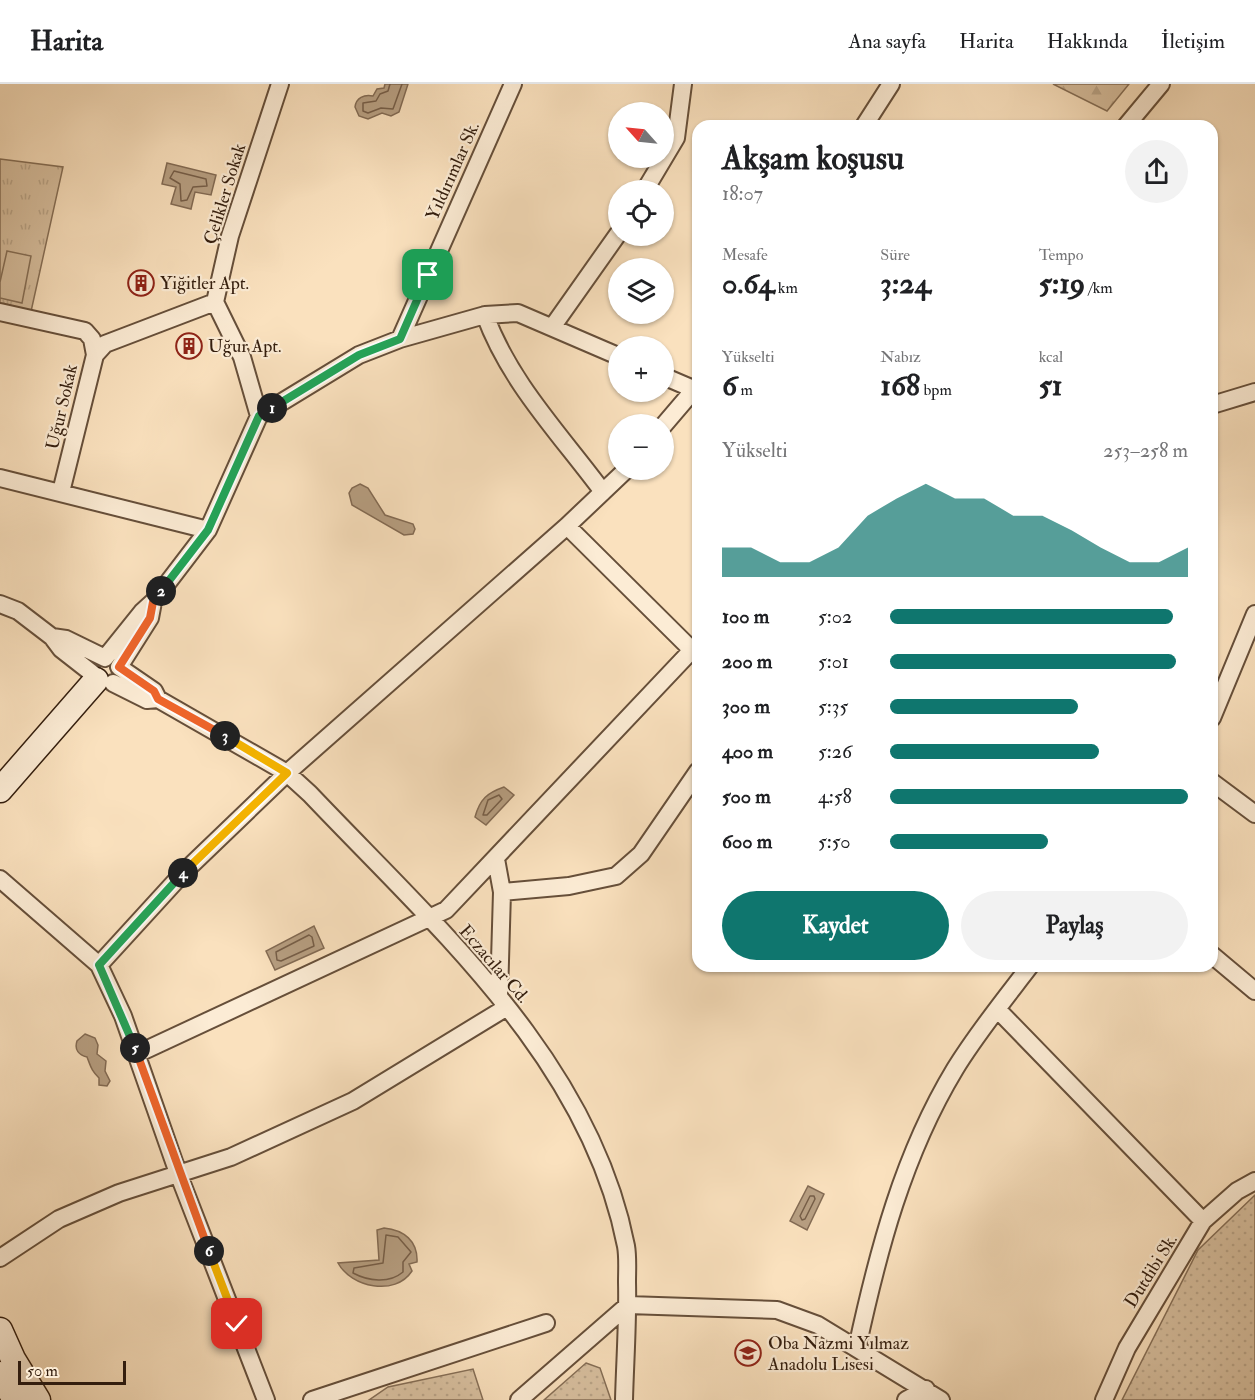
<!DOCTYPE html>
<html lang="tr">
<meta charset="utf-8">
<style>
:root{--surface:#fff;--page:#f2f2f2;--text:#202124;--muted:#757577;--line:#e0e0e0;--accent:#0f766e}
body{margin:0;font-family:"IM FELL Double Pica",serif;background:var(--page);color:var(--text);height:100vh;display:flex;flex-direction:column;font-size:22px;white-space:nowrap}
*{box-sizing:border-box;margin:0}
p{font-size:20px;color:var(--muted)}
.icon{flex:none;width:33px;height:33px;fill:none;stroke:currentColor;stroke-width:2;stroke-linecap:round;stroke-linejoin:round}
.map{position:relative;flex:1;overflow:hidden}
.panel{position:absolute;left:692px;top:36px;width:526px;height:852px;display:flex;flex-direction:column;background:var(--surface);border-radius:18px;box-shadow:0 2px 4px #0004}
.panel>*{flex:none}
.needle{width:39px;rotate:297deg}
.controls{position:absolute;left:608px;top:18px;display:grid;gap:12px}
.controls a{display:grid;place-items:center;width:66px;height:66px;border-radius:50%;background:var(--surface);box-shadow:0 2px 4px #0004;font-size:30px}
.scale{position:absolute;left:18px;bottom:15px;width:108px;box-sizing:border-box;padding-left:6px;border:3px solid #341e0e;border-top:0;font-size:16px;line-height:21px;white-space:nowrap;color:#341e0e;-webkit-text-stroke:4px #fcecd5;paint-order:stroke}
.pin{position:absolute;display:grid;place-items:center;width:51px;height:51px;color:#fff;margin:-26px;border-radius:12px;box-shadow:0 3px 9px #0006}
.km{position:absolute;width:30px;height:30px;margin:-15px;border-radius:50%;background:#222;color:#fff;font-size:16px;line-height:30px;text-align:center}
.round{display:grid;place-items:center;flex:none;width:63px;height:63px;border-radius:32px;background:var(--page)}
.headline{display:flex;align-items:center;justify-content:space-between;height:102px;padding:0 30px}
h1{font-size:33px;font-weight:800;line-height:45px}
.stats{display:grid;grid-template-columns:repeat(3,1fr);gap:9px;height:102px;padding:6px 30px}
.stats div{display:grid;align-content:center}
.stats b{font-size:30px;font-weight:800}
.stats small{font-size:16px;font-weight:400}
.stats p{font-size:16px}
.chart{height:168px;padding:12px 30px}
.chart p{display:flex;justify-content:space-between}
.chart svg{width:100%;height:108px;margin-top:6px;fill:var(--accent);opacity:.7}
.primary-button{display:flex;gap:12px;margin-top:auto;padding:12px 30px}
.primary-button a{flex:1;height:69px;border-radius:36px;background:var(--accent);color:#fff;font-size:24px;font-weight:800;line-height:69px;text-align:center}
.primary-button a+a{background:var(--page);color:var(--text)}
ul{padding:0 30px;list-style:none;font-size:20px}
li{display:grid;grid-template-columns:96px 72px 1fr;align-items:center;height:45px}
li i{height:15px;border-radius:8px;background:var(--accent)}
header{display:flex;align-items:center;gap:36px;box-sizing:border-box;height:84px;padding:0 30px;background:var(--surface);border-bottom:2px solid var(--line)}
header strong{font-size:28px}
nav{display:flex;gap:33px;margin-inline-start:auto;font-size:21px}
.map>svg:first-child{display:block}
.grass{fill:url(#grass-dots);stroke:#866f57;stroke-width:1.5}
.forest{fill:url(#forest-firs);stroke:#866f57;stroke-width:1.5}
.park{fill:url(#park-tufts);stroke:#866f57;stroke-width:1.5}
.pitch{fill:#d8c0a0;stroke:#866f57;stroke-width:1.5}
.water{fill:#b79f82;stroke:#836b54;stroke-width:1.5}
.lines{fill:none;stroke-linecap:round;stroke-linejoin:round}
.shore{stroke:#765e48;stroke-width:1.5}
.street-casing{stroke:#664f3a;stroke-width:20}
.secondary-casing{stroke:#341e0e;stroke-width:27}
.street{stroke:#fcecd5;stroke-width:16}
.secondary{stroke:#fcecd5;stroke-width:24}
.split-1-casing{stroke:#fff;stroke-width:12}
.split-2-casing{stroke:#fff;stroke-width:12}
.split-3-casing{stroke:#fff;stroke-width:12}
.split-4-casing{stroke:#fff;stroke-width:12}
.split-5-casing{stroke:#fff;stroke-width:12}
.split-6-casing{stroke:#fff;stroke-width:12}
.split-7-casing{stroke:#fff;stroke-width:12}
.split-1{stroke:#22a559;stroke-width:8}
.split-2{stroke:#22a559;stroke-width:8}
.split-3{stroke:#f0652b;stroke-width:8}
.split-4{stroke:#f5b400;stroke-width:8}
.split-5{stroke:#22a559;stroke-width:8}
.split-6{stroke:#f0652b;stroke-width:8}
.split-7{stroke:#f5b400;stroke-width:8}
.labels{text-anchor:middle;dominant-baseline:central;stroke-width:4.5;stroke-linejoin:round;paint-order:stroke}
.street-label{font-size:18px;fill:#341e0e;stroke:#fcecd5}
.poi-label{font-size:18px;fill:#341e0e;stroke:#fcecd5;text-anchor:start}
</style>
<header>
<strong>Harita</strong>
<nav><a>Ana sayfa</a><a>Harita</a><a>Hakkında</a><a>İletişim</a></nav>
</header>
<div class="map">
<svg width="1255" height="1316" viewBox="0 0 1255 1316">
<defs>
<pattern id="grass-dots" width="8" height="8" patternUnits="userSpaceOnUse" patternTransform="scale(1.5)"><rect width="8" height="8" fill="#d8c0a0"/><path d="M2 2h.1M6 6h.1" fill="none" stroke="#baa589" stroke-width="1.8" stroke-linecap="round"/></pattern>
<pattern id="forest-firs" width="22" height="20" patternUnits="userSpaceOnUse" patternTransform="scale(1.5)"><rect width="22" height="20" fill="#d8c0a0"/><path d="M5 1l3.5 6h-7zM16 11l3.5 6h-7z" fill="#baa589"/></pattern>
<pattern id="park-tufts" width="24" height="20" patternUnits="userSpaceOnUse" patternTransform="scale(1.5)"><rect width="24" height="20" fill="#d8c0a0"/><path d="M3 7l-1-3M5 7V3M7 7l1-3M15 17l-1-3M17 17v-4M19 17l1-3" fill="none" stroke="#baa589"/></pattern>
</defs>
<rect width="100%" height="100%" fill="#fae1be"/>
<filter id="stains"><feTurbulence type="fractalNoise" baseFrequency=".00333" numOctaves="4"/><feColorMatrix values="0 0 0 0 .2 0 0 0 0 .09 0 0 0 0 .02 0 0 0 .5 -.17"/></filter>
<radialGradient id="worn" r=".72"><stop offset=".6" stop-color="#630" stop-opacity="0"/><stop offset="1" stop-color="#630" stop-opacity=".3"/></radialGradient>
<!-- grass -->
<path class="grass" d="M1255 1111V1316H1122L1198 1166Z
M586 1279 600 1284 611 1316H544Z
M473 1285 483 1316H369L388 1303Z"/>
<!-- forest -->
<path class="forest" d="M1053 0H1129L1107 27Z"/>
<!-- park -->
<path class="park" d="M0 75 63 83 30 232 0 226Z"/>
<!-- pitch -->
<path class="pitch" d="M7 167 31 172 22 219 0 214V198Z"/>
<!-- water -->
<path class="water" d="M385 0H408L399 28 391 32 382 29 368 35 359 32 355 23C356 14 364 10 373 12L377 5 384 4Z
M167 79 216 91 211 111 195 108 191 125 171 120 176 103 162 100Z
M360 400 368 404 385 431 413 440 415 445 413 450 404 451 352 421 349 409 352 404Z
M504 703 514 711 486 741 475 733C480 715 487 709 504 703Z
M314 842 324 864 275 886 266 867Z
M85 950 95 954 98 961 97 970 106 977 105 987 110 997 107 1002 99 1001V994C91 986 91 983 87 973 79 971 74 966 77 957Z
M808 1102 824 1110 807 1146 790 1137Z
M384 1144C404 1146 418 1157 417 1178L409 1180 412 1187C395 1213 351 1203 338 1179L379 1176 377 1146Z"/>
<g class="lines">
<!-- shore -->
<path class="shore" d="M390 0 388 7 380 10 376 17 363 19V27L368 29 381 24 393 25 402 0
M174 87 206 95 207 102 193 103 187 116 181 117 180 100 170 94Z
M499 711 502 715 487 731H483L488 716Z
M309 851 312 853 314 862 281 877 277 876 276 868Z
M810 1112H814L815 1115 805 1135 802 1136 800 1132Z
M386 1151 398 1153 411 1168 403 1178V1188C389 1200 368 1197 353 1189L354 1184 383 1179Z"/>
<!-- street casing -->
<g class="street-casing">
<path id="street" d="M864 42 891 0
M1126 42 1161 0
M645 106 676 54 683 0
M0 228 85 247 92 255 95 271
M485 231C510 299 560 350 603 408
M553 242 618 150
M400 255 513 0
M663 292 698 307
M1212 321 1255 308
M259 332 242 273 215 218 230 152 280 0
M663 342 698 301
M0 394 208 446
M61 408 95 271 105 260 215 218
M567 442 698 572
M153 518 208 446 259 332 359 271 400 255 485 231 518 229 618 272
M0 520 18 527 52 553
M93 590 61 565 52 553 66 555 105 574 142 528 153 518 150 534 119 583 154 607 158 615 147 616 113 599
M158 615 287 689 310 710C435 842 590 976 626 1162 628 1173 627 1186 627 1198 628 1237 625 1277 624 1316
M1212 634 1255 530
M1212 698 1255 730
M496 775 502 808 499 911
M0 795 99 881 123 932 178 1089 266 1316
M502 808 569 802 616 792 641 770 698 687
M1212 871 1255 907
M99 881 184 788 287 689 567 442 626 386
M997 925 1203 1137
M137 970 446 826 692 566
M0 1174 59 1135 119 1109 231 1073 353 1017 507 923
M857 1264C878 1167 903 1071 955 985 977 949 1004 916 1030 882
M312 1316 546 1239
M519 1316 628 1221 777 1226 818 1241 941 1316
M906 1316 926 1305
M1104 1316 1127 1264 1203 1137 1237 1107 1255 1097"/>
</g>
<!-- secondary casing -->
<g class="secondary-casing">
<path id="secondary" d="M0 706 96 596
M0 1246 13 1275 38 1316
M0 1290 15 1316"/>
</g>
<!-- street -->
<use href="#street" class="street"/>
<!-- secondary -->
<use href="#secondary" class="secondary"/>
</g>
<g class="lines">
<!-- split-1 casing -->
<g class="split-1-casing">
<path id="split-1" d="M272 324 359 271 400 255 428 191"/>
</g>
<!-- split-2 casing -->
<g class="split-2-casing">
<path id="split-2" d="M161 507 208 446 259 332 272 324"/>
</g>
<!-- split-3 casing -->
<g class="split-3-casing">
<path id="split-3" d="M161 507 153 518 150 534 119 583 154 607 158 615 225 652"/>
</g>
<!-- split-4 casing -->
<g class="split-4-casing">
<path id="split-4" d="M183 789 287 689 225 652"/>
</g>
<!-- split-5 casing -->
<g class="split-5-casing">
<path id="split-5" d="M135 964 99 881 183 789"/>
</g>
<!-- split-6 casing -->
<g class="split-6-casing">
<path id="split-6" d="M135 964 209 1167"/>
</g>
<!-- split-7 casing -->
<g class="split-7-casing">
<path id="split-7" d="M209 1167 237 1240"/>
</g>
<!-- split-1 -->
<use href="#split-1" class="split-1"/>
<!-- split-2 -->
<use href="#split-2" class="split-2"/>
<!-- split-3 -->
<use href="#split-3" class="split-3"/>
<!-- split-4 -->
<use href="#split-4" class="split-4"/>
<!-- split-5 -->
<use href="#split-5" class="split-5"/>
<!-- split-6 -->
<use href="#split-6" class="split-6"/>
<!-- split-7 -->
<use href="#split-7" class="split-7"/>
</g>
<!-- icons -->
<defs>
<g id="building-ring" transform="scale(1.35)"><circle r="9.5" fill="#fcecd5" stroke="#8f2418" stroke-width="1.5"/><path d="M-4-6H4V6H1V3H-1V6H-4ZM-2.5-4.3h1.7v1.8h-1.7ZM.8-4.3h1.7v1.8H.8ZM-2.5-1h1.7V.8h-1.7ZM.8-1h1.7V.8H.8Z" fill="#8f2418"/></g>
<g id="school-ring" transform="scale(1.35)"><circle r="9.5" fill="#fcecd5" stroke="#8f2418" stroke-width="1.5"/><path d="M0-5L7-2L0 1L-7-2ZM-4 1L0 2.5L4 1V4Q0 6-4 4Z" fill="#8f2418"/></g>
</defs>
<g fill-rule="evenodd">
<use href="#building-ring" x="141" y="199"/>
<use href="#building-ring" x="189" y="262"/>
<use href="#school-ring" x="748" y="1269"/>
</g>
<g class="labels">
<!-- street labels -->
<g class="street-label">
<text transform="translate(453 87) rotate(-66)">Yıldırımlar Sk.</text>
<text transform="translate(225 110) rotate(-73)">Çelikler Sokak</text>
<text transform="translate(62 323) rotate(-77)">Uğur Sokak</text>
<text transform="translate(494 880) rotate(49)">Eczacılar Cd.</text>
<text transform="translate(1151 1187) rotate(-58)">Dutdibi Sk.</text>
</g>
<!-- poi labels -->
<g class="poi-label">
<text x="160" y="199">Yiğitler Apt.</text>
<text x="208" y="262">Uğur Apt.</text>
<text x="768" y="1259">Oba Nazmi Yılmaz<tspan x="768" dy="21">Anadolu Lisesi</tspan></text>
</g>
</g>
<rect width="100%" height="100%" filter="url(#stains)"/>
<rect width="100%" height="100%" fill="url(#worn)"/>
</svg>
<div class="controls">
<a><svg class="needle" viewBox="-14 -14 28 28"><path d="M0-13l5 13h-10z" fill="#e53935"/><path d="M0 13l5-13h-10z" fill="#757577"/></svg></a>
<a><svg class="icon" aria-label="locate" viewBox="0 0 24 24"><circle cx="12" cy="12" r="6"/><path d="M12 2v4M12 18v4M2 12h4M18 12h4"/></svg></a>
<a><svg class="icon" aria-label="layers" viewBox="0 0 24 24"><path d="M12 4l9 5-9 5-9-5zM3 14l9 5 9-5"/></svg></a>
<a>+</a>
<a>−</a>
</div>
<div class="scale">50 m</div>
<div class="pin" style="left:428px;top:191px;background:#1e9e55"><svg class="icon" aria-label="arrive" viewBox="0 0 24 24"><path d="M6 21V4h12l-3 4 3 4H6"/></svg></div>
<div class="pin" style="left:237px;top:1240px;background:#d93025"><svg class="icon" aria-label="check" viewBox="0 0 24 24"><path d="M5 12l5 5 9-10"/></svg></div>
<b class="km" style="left:272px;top:324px">1</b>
<b class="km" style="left:161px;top:507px">2</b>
<b class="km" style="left:225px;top:652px">3</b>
<b class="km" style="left:183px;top:789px">4</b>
<b class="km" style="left:135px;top:964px">5</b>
<b class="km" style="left:209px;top:1167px">6</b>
<section class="panel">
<div class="headline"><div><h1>Akşam koşusu</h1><p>18:07</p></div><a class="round"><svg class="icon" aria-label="share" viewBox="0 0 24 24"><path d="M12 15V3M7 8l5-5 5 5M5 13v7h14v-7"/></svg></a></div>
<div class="stats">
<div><p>Mesafe</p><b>0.64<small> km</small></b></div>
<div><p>Süre</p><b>3:24</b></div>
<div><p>Tempo</p><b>5:19<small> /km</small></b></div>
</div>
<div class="stats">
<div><p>Yükselti</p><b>6<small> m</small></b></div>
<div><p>Nabız</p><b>168<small> bpm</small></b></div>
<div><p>kcal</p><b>51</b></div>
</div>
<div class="chart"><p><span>Yükselti</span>253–258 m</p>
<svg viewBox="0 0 160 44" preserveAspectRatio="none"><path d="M0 44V32L10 32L20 38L30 38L40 32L50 19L60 12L70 6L80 12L90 12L100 19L110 19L120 25L130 32L140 38L150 38L160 32V44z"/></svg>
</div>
<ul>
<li><b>100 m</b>5:02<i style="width:95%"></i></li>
<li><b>200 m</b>5:01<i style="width:96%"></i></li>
<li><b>300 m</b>5:35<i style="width:63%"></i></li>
<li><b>400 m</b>5:26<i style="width:70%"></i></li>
<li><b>500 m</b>4:58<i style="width:100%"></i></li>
<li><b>600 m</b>5:50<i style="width:53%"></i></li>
</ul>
<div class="primary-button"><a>Kaydet</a><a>Paylaş</a></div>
</section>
</div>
